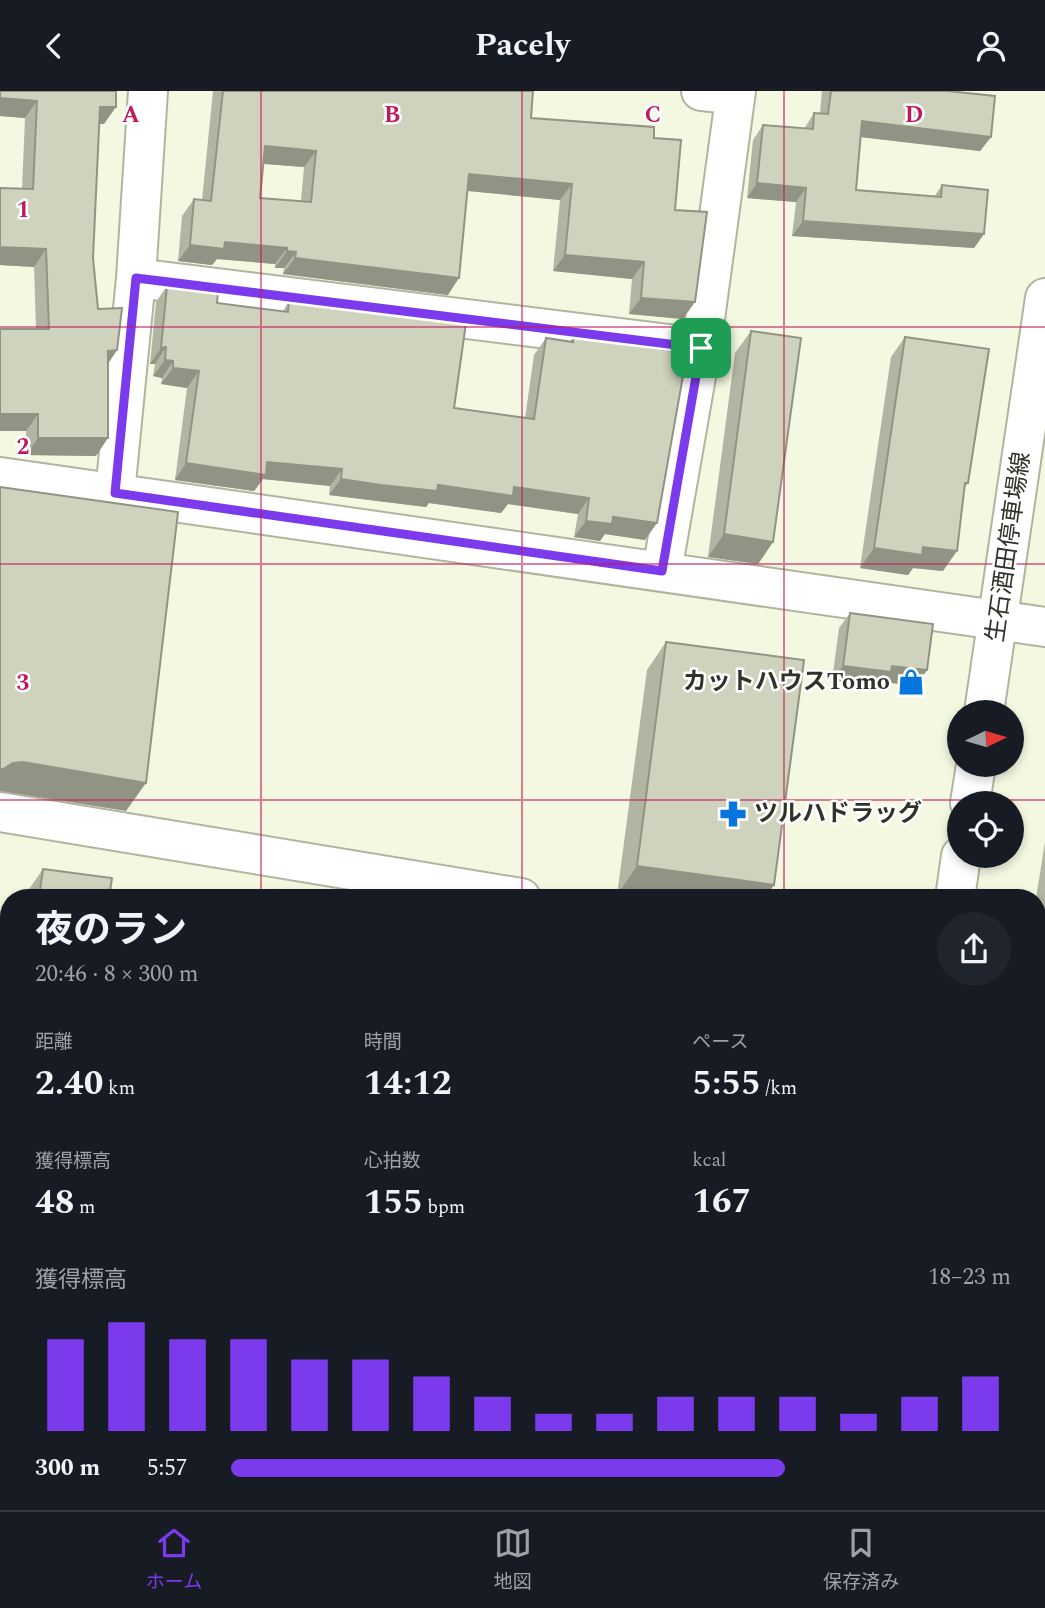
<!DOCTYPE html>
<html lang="ja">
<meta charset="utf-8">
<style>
:root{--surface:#171b24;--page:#20242c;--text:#f1f3f6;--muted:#9ea1a6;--line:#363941;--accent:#7c3aed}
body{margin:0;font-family:Spectral,"Noto Sans JP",serif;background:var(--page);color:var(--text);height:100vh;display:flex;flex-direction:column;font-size:26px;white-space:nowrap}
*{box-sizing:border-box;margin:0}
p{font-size:23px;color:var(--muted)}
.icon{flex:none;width:38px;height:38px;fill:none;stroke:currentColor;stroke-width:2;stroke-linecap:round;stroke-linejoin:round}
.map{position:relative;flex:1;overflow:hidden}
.sheet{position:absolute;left:0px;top:798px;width:1046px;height:621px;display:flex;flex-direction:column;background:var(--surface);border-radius:28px 28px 0 0;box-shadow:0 4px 10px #0003}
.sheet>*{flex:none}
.needle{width:46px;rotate:85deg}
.controls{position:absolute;left:947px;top:609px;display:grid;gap:14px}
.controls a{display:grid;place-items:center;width:77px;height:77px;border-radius:50%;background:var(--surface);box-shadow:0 4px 10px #0003;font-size:35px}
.pin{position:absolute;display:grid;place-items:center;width:60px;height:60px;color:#fff;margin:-30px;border-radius:14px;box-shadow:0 4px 10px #0006}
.round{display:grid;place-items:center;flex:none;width:74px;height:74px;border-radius:37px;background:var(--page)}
.overview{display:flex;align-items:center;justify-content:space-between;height:119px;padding:0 35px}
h1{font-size:38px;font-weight:700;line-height:52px}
.metrics{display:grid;grid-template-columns:repeat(3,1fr);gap:10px;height:119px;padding:7px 35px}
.metrics div{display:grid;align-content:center}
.metrics b{font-size:35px;font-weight:700}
.metrics small{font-size:19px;font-weight:400}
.metrics p{font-size:19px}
.chart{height:196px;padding:14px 35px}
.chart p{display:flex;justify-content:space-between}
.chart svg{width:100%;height:126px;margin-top:7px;stroke:var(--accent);stroke-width:6}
ul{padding:0 35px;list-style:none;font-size:23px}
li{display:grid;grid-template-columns:112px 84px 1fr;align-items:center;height:52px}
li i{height:18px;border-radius:9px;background:var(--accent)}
header{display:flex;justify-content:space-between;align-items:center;height:91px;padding:0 35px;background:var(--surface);font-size:32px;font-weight:700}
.tabs{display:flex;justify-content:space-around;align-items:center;height:98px;border-top:2px solid var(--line);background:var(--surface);font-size:19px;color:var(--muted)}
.tabs a{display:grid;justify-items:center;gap:4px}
.tabs .active{color:var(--accent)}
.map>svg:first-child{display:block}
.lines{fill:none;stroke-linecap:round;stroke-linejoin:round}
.minor-casing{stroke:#b1b49f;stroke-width:42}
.major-casing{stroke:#b1b49f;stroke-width:42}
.minor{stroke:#fff;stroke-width:38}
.major{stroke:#fff;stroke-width:38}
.wall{fill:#b2b5a3;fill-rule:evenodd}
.shaded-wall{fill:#919484}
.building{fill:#cfd3bd;stroke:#919484;stroke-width:2;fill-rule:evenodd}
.route-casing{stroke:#fff;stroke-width:14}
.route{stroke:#7c3aed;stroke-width:9}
.grid{fill:none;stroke:#c2185b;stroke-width:2;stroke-opacity:0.55}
.labels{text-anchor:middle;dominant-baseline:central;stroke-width:5;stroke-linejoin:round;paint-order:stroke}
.street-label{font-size:24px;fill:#31332a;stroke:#fff}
.poi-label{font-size:24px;font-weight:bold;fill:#31332a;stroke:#fff;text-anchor:end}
.grid-label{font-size:23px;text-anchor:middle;font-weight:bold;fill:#c2185b;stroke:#fff;stroke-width:5;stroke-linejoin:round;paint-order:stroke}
</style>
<header><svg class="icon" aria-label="back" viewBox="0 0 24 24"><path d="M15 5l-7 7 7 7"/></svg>Pacely<svg class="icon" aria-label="person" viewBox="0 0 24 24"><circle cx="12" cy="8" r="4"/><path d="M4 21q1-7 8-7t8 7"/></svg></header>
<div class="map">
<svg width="1045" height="1419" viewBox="0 0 1045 1419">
<rect width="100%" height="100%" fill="#f4f8e1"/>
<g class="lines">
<!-- minor casing -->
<g class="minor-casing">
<path id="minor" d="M701 0 735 4
M136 187 701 257
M0 386 1045 536
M115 402 136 187 148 0
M662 480 701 257 736 0
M0 721 521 807
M0 1254 4 1207
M1038 1360 1045 1361
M247 1419 248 1410
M507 1419 509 1410"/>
</g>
<!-- major casing -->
<g class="major-casing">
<path id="major" d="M984 621 1045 207
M970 712 976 674
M955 807 961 765
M863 1419 864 1410"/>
</g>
<!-- minor -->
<use href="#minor" class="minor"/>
<!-- major -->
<use href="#major" class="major"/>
</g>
<!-- wall -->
<path class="wall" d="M0 0H116L104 33H99L93 167 98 218 117 259 108 273 96 365 26 364V340H0V238H36L34 176 0 174V97L22 98 25 27 0 25Z
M213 0H533L531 27 654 47 675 119 683 228 629 223 632 188 553 180 560 109 468 100 448 204 283 183 284 177H275V173L217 168 212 174 178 170 182 125 194 108 202 109ZM263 73 304 76 301 110 260 107Z
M822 0H948L991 46 980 60 860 46 856 99 934 106 942 94 984 143 974 157 792 145 796 111 747 107 753 49 763 34 804 38 814 22H820Z
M167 195 217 212 283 220 289 210 454 317 525 327 534 264 546 247 570 251 573 246 645 449 605 443 600 450 574 446 578 423 508 413 501 422 429 412 426 416 329 404 330 395 263 388 254 400 175 389 187 297 161 293 162 287 153 285 155 273H150L156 211Z
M751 240 773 451 758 473 708 466 735 262Z
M905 246 968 392 964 398 943 480 913 477 908 484 860 477 891 266Z
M850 522 927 579 916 595 884 591 880 596 832 590 839 537Z
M666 551 765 807H641L617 804 647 579Z
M1045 751V837L1038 836V807H1036Z
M43 778 109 807H23Z
M1038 867 1045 868V1196H1038V1060L1039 1048H1038Z
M9 911V1079L0 1078 2 958Z
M55 1410H172V1419H54Z
M381 1410H493L492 1419H380Z
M535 1410H793L792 1419H534Z
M946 1410H1038L1045 1419H945Z"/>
<!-- shaded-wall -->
<path class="shaded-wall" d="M0 7 37 10 25 27 0 25Z
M100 16H116L104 33H87Z
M862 30 991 46 980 60 852 45Z
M265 55 316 60 304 76 253 72Z
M469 83 572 93 560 109 458 99Z
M757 92 806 97 796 111 747 107Z
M803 130 984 143 974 157 792 145Z
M225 151 287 157 275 173 217 168 212 174 178 170 190 154Z
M0 156 46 158 34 176 0 174Z
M287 160 296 161 284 177H275Z
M565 164 644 171 632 188 553 180Z
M295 167 459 187 448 204 283 183Z
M641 207 695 211 683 228 629 223Z
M166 256 155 273H150L161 257Z
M117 259 105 277 108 260Z
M165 269 173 270 162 287 153 285Z
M173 277 199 280 187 297 161 293Z
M0 323H38L26 340H0Z
M38 347H108L96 365 26 364Z
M267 371 342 378 330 395 263 388 254 400 175 389 186 372Z
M341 388 438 394 514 396 589 407 578 423 508 413 501 422 429 412 426 416 329 404Z
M613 426 657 432 645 449 605 443 600 450 574 446 586 430Z
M724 443 773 451 758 473 708 466Z
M923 456 957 460 943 480 913 477 908 484 860 477 874 457Z
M843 575H892L927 579 916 595 884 591 880 596 832 590Z
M23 671 146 692 126 720 0 700V678L13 672Z
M637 775 774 794 765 807H641L617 804Z
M1045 816V837L1038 836V827Z
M1038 958 1045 959V972L1038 982Z
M1045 1025V1040L1039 1048H1038V1035Z
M0 1047 9 1048V1079L0 1078Z
M1044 1173 1045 1196H1038V1182Z
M0 1343H9V1359H0Z
M395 1414 423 1419H392Z"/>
<!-- building -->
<path class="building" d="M0 0H116V16H100L93 167 98 218 122 217 117 259 108 260V347H38V323H0V238H49L46 158 0 156V97L33 98 37 10 0 7Z
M223 0H533L531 27 654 36V47L681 49 675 119 707 121 695 211 641 207 644 171 565 164 572 93 469 83 459 187 295 167 296 161 287 160V157L225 151 224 158 190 154 194 108 211 110ZM265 55 316 60 311 111 260 107Z
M831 0H948L995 5 991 46 862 30 856 99 941 106 942 94 988 99 984 143 803 130 806 97 757 92 763 34 813 38 814 22 828 23Z
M167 195 218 201 217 212 288 221 289 210 466 232 454 317 534 328 546 247 573 251V246L687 262 657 432 613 426 612 433 586 430 589 407 514 396 513 405 438 394 437 400 381 394 341 388 342 378 267 371 266 384 186 372 199 280 173 277V270L165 269 166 256 161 257Z
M751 240 801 247 773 451 724 443Z
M905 246 989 258 968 392H965L957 460 923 456 922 464 874 457Z
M0 396 178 421 146 692 23 671 13 672 3 678H0Z
M850 522 933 533 927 579 892 575 891 581 843 575Z
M666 551 804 569 774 794 637 775Z
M43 778 112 787 109 807H39Z
M275 799 317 807H273Z
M1038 867 1045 868V959L1038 958Z
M0 958 9 959V1048L0 1047Z
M1038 1095 1045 1096V1173L1038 1164Z
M0 1308 9 1309V1343H0Z
M1038 1369 1045 1370V1419H962L963 1410H1038Z
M64 1410H172V1419H63Z
M396 1410H493L492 1419H423L395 1414Z
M551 1410H793L792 1419H550Z"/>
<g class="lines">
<!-- route casing -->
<g class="route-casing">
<path id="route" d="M136 187 701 257 662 480 115 402Z"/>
</g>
<!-- route -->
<use href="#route" class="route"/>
</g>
<!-- grid -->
<path class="grid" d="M261 0V807M522 0V807M784 0V807M0 236H1045M0 473H1045M0 709H1045M0 946H9M1038 946H1045M0 1182H9M1038 1182H1045M261 1410V1419M522 1410V1419M784 1410V1419"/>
<!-- icons -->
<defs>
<g id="shop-bare" transform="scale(2.1)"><path d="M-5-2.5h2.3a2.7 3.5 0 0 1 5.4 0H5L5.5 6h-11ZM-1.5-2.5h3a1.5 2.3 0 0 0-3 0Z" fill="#0576de" stroke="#fff" stroke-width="2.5" paint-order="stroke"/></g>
<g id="pharmacy-bare" transform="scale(2.1)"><path d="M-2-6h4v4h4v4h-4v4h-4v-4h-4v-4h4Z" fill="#0576de" stroke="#fff" stroke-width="2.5" paint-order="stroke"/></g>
</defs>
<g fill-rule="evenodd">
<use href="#shop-bare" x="911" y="591"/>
<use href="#pharmacy-bare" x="733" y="723"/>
</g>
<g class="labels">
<!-- street labels -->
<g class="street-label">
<text transform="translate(1009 456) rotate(-82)">生石酒田停車場線</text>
</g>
<!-- poi labels -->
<g class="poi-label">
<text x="890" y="591">カットハウスTomo</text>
<text x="754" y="723" text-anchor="start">ツルハドラッグ</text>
</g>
</g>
<g class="grid-label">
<text x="131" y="31">A</text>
<text x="392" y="31">B</text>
<text x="653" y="31">C</text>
<text x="914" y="31">D</text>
<text x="23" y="126">1</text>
<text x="23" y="363">2</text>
<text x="23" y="599">3</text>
</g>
</svg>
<div class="controls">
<a><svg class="needle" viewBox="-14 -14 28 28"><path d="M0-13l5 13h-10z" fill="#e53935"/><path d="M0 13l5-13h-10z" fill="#9ea1a6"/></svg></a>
<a><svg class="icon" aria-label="locate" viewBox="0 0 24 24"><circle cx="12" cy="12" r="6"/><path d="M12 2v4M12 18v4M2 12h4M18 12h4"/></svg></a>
</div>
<div class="pin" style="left:701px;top:257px;background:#1e9e55"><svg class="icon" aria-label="arrive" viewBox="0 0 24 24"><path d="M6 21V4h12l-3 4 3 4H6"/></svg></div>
<section class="sheet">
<div class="overview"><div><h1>夜のラン</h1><p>20:46 · 8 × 300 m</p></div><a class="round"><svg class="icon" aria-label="share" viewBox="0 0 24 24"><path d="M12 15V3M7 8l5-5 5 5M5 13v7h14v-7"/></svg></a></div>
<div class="metrics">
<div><p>距離</p><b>2.40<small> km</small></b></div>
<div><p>時間</p><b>14:12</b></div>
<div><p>ペース</p><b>5:55<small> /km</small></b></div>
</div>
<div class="metrics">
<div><p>獲得標高</p><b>48<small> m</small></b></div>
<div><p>心拍数</p><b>155<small> bpm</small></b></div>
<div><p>kcal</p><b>167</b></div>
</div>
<div class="chart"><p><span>獲得標高</span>18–23 m</p>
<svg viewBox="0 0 160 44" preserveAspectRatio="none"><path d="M5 44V12M15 44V6M25 44V12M35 44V12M45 44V19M55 44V19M65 44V25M75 44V32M85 44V38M95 44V38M105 44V32M115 44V32M125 44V32M135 44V38M145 44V32M155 44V25"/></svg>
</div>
<ul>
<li><b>300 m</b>5:57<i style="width:71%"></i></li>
</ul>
</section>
</div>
<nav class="tabs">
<a class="active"><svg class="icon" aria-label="home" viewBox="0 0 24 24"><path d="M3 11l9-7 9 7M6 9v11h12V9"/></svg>ホーム</a>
<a><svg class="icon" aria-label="map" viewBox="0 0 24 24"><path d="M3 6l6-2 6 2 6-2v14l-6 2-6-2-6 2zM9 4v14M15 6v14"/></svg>地図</a>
<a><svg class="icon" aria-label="saved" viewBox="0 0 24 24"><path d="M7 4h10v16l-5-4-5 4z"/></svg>保存済み</a>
</nav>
